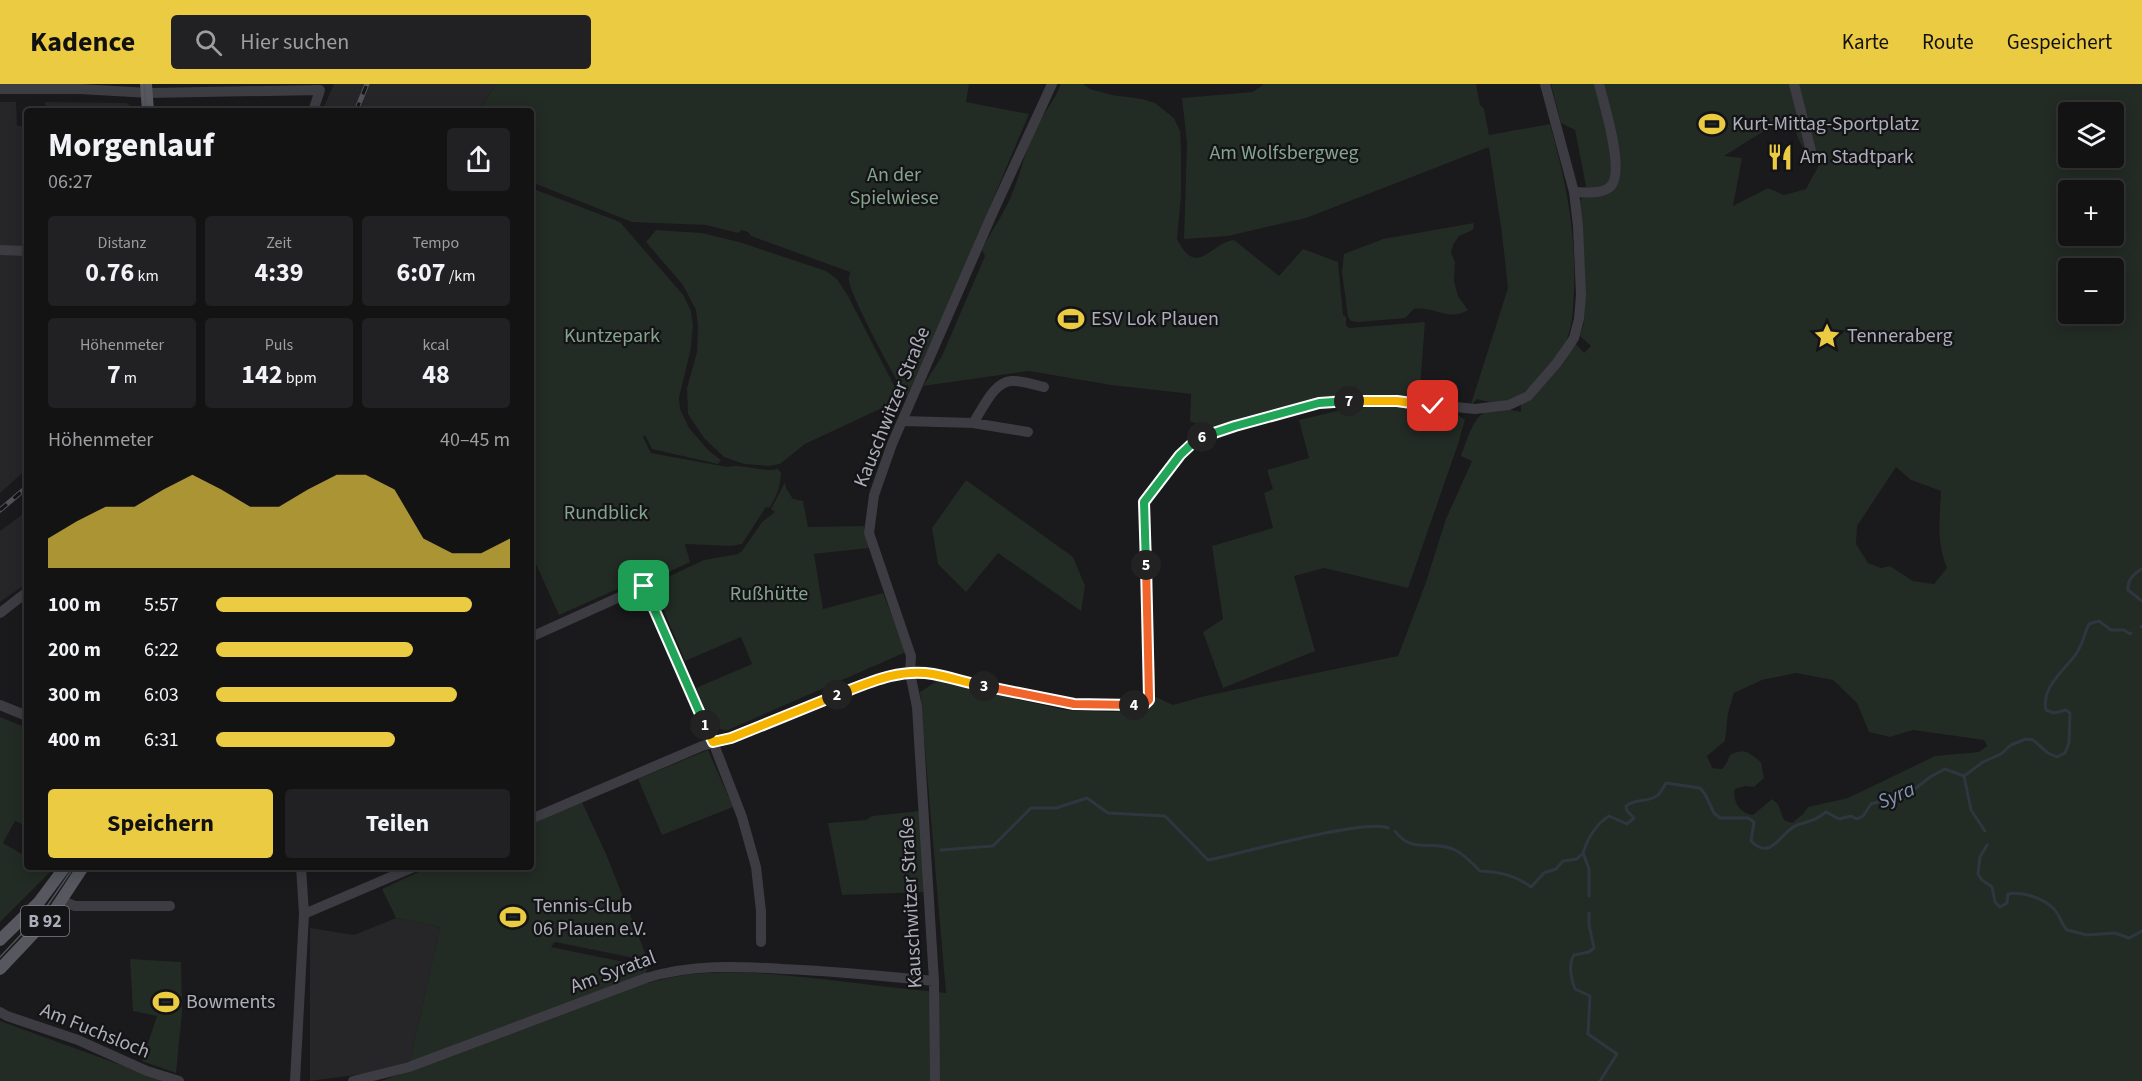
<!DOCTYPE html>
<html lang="de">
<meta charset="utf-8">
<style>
:root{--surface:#141314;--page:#212022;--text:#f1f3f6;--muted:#9d9ea0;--line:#333234;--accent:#eacb42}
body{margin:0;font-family:"Source Sans 3",sans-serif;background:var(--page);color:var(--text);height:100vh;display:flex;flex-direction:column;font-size:22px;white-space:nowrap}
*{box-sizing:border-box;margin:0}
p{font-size:20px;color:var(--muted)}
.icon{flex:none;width:33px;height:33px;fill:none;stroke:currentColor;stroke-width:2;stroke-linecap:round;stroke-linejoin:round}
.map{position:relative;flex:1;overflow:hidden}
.details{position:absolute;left:24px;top:24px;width:510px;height:762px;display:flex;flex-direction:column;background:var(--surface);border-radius:6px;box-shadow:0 3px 15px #0003,0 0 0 2px var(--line)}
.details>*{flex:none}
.fabs{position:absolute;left:2058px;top:18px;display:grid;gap:12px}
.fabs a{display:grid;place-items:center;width:66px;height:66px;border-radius:6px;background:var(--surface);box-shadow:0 3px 15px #0003,0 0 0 2px var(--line);font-size:30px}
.pin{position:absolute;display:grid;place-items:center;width:51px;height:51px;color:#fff;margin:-26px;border-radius:12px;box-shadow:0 3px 9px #0006}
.km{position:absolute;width:30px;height:30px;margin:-15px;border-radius:50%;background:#222;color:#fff;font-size:16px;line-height:30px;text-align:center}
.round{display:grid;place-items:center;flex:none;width:63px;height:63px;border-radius:6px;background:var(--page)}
.head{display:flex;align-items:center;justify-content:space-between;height:102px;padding:0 24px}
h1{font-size:33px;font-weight:700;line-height:45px}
.stats{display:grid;grid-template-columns:repeat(3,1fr);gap:9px;height:102px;padding:6px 24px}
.stats div{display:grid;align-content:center;border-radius:6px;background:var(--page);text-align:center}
.stats b{font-size:26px;font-weight:700}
.stats small{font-size:16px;font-weight:400}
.stats p{font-size:16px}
.chart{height:168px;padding:12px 24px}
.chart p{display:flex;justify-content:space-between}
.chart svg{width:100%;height:108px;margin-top:6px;fill:var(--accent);opacity:.7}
.primary-button{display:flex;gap:12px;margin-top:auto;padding:12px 24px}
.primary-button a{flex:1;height:69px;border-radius:6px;background:var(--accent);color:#111;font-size:24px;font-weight:700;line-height:69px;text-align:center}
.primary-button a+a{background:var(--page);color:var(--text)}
ul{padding:0 24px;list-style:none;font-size:20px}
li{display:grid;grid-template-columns:96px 72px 1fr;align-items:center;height:45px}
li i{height:15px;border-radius:8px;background:var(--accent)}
header{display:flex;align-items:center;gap:36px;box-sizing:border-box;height:84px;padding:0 30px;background:var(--accent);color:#111}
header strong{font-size:28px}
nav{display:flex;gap:33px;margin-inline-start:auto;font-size:21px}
.search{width:420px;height:54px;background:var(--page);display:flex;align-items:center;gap:15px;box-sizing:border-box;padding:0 21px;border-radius:6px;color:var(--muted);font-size:22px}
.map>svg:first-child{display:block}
.built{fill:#262528}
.green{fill:#232b25;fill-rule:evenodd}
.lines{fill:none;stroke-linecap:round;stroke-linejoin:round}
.stream{stroke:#2f363f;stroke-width:3}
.minor{stroke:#3c3c42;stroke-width:10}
.major{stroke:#56575f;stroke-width:12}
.tram{stroke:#515259;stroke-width:1.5}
.rail-casing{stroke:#515259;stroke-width:5}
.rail{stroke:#141416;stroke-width:3;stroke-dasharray:9;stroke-linecap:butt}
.split-1-casing{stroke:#fff;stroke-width:12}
.split-2-casing{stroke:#fff;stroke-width:12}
.split-3-casing{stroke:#fff;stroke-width:12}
.split-4-casing{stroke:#fff;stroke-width:12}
.split-5-casing{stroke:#fff;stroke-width:12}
.split-6-casing{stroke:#fff;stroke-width:12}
.split-7-casing{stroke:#fff;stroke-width:12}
.split-8-casing{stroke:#fff;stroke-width:12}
.split-1{stroke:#22a559;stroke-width:8}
.split-2{stroke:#f5b400;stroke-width:8}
.split-3{stroke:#f5b400;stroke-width:8}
.split-4{stroke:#f0652b;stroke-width:8}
.split-5{stroke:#f0652b;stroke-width:8}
.split-6{stroke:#22a559;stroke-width:8}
.split-7{stroke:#22a559;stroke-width:8}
.split-8{stroke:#f5b400;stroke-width:8}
.labels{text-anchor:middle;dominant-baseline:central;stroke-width:4.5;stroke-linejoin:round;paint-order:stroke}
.shield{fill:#141416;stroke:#7e8089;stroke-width:1.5}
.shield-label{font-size:18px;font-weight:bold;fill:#acaeba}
.poi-label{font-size:20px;fill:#acaeba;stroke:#141416;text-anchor:start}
.park-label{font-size:20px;fill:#84a48b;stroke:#141416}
.street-label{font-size:20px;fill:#acaeba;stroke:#141416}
.water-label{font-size:21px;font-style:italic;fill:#8597b3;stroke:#141416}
</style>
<header>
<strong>Kadence</strong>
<div class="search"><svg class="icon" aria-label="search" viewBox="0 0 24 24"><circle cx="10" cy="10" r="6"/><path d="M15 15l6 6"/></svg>Hier suchen</div>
<nav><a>Karte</a><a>Route</a><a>Gespeichert</a></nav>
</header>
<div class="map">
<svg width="2142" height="997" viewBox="0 0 2142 997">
<rect width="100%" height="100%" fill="#1a191b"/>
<!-- built -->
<path class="built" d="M334 0H497L478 27H322Z
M0 18H16L17 42H27V385L0 409Z
M45 18 126 19 133 23 134 27H45Z
M27 427V499L0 518V447Z
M396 834 440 843 410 977 377 988 310 997V844L354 851Z"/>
<!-- green -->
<path class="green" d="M497 0H969L966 18 1029 30 950 217 907 312C898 302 850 210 849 197 848 194 850 191 850 188L751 152 748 148 742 146 738 149 706 141 632 138 531 98V27H478Z
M1061 0H1083L1090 5 1112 11 1142 15 1155 19 1174 34 1180 47 1181 65V113L1177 155C1197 195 1210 159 1234 156L1279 192 1303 165 1338 178 1343 231 1346 233V241L1349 244 1425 238 1419 317 1370 312 1200 351 1197 340 1190 337 1191 310 1111 301 1029 287 923 302 942 272 985 172 982 166C992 145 1006 127 1014 105 1022 85 1026 63 1036 44 1044 28 1055 16 1061 0Z
M1264 0H1476L1480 21 1484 25 1489 51 1550 40C1566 98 1576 145 1574 206 1573 227 1573 245 1563 264 1557 275 1545 285 1537 295 1519 316 1504 323 1477 315L1470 323 1508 204 1502 150 1489 63 1306 134 1228 152 1184 155 1187 59 1182 14 1253 8Z
M1551 0H2142V997H381L411 986 410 977 440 843 396 834 382 805 429 783H531V740L582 718 606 770 646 871 644 876 555 858 551 863 648 883 646 888 648 899C706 882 763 889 822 895 864 900 905 905 946 909L920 608 937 597 1065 626 1114 628 1144 625 1156 613 1173 621 1205 612 1398 572 1425 501 1446 435 1472 377 1461 372C1474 336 1477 317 1521 328V321L1532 311 1574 258 1584 269 1591 262 1580 252 1584 238 1585 213 1579 120 1586 102 1575 46 1561 39ZM2068 28H2114V74H2068ZM1791 30C1797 54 1799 65 1821 77L1806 105 1784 111 1768 104 1733 122 1742 74 1724 72ZM2068 106H2114V152H2068ZM2068 184H2114V230H2068ZM1896 383 1911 396 1941 407C1940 434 1936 458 1947 484L1934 500 1913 497 1890 482 1881 484 1868 479 1856 460 1857 442ZM1796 589 1833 596 1857 619 1869 648 1890 653 1913 646 1984 656 1987 662 1979 668 1935 672 1848 714 1808 723 1803 730 1792 739 1784 736 1778 720 1772 715 1753 731C1741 730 1732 718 1735 705L1745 702 1754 703 1764 694 1761 678C1749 669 1745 663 1730 671L1726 680 1722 685 1712 684 1707 672 1725 657 1728 629 1734 609 1762 596Z
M531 104 620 138 684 212 691 227 693 241 691 264 679 314 680 325 689 344 709 367 721 376 718 380 652 365 645 351 643 353 651 369 727 383C744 379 761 389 778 385L781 389C780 403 777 413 769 424L766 423 742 460 731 462 685 460 690 478 662 491 654 489 652 493 640 495 559 531 531 469Z
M1474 139 1473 146 1459 152 1453 161 1451 169 1455 178 1454 197 1458 212 1468 226C1450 238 1433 222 1414 225L1405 234 1358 238 1351 237 1348 233 1342 188 1344 170 1383 155Z
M656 146 702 149 739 158 826 187 837 195 848 212 899 311 897 317 805 360 780 380 769 382 744 380 724 373 704 354 688 330 687 304 697 268 698 243 696 226 683 201 646 158Z
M1380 322C1403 323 1447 320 1465 336L1458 360 1408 504 1324 484 1294 492 1315 567 1223 604 1203 548 1223 535 1212 462 1273 444 1264 409 1273 405 1267 386 1309 374 1299 336 1346 325Z
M966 396 1073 473 1085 502 1081 527 998 469 966 508 938 480 932 444Z
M785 398 786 404 793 415 803 417 808 443 864 442 869 464 814 470 823 525 883 509 906 568 728 646C708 648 703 618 696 604L752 580 741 553 685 577 654 503 655 499 704 476 738 470 742 467 762 438 775 428 771 425Z
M0 633 27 644V685L22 699 27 701V729L22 740 15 737 3 759 27 773V783H46L52 786 0 838Z
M708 666 733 723 662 751 638 695Z
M920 727 926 808 842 811 828 739 866 736 872 732Z
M130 875 181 878 182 928 176 989 142 977 157 932 133 927Z
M0 937 154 993 171 997H0Z"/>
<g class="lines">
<!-- stream -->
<path class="stream" d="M2142 485C2133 490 2127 496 2128 506L2142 517
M2141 543 2142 542
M1964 692 1971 726 1985 747
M1395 747C1412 771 1433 755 1455 766 1465 771 1472 779 1480 787 1500 788 1515 791 1531 803L1544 789 1556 785 1563 777 1577 775 1582 770
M1987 761 1980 773 1978 790 1982 796 1992 803 1995 818 2000 823 2007 819 2008 810C2022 807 2043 814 2054 825 2060 831 2061 840 2067 846L2087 851 2115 849 2129 854 2142 847
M941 766 993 762 1031 724H1056L1087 714 1108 729 1165 732 1208 776C1239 770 1367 734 1388 744
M1589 812V785L1583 769C1588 753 1595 741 1609 732L1627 740 1634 734 1627 727 1626 722C1635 714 1649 719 1658 711 1661 709 1664 702 1666 699L1700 704 1705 710 1714 729 1720 734H1748L1754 738 1751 757C1772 778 1780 748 1797 741 1809 737 1815 737 1826 728L1839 735 1851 732 1857 735 1863 732 1871 720 1911 708 1930 693 1945 685 1964 692 1983 678 2001 670 2011 661 2026 655 2033 656 2048 669 2057 673 2065 669 2069 659 2070 629 2066 626 2054 629 2046 626C2041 603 2064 587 2076 570 2083 560 2084 550 2089 540L2099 537 2111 546H2124L2130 550 2131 549
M1589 829V841L1594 864 1589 868 1574 871C1568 880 1571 896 1575 905L1590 912 1588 950 1617 970 1600 997"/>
<!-- minor -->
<path class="minor" d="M1794 0 1811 67
M0 5H80L149 9 320 6 313 27
M1574 108C1585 108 1602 111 1611 102 1625 87 1604 20 1599 0
M0 166 27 167
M903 337 973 339 1028 348
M973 339C982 327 993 298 1011 297 1021 296 1034 301 1044 303
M0 529 27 508
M531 553 644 502 713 658 742 733 756 783 761 827V858
M0 621 27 632
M531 735 702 662 731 654 878 594 910 589 933 590 961 598 1074 620 1094 622 1145 619 1149 616 1150 599 1144 418 1180 371 1197 355 1235 342 1333 316 1397 317 1475 325 1509 321 1528 312 1556 280 1566 266 1574 254 1579 235 1581 211 1578 142 1574 108 1545 0
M62 817 75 822H170
M304 830 414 783
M0 928 7 932 78 956 147 987 179 997
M295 997 304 830 301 783
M353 997 409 983 646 894C692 880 737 882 783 885 834 887 884 892 934 897
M935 997 934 897 917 623 910 589 911 572 869 449 874 411 892 360 993 128 1052 0"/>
<!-- major -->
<path class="major" d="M146 0 148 27
M0 856 39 818 65 783
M0 885 52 830 83 783"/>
<!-- tram -->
<path class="tram" d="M144 0 146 27
M0 873 45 825 74 783"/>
<!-- rail casing -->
<g class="rail-casing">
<path id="rail" d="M356 27 367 0
M0 426 27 403"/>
</g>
<!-- rail -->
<use href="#rail" class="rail"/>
</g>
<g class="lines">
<!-- split-1 casing -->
<g class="split-1-casing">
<path id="split-1" d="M644 502 705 641"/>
</g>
<!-- split-2 casing -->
<g class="split-2-casing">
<path id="split-2" d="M705 641 713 658 731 654 837 611"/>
</g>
<!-- split-3 casing -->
<g class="split-3-casing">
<path id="split-3" d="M837 611C868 599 899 584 933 590 950 593 967 599 984 602"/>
</g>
<!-- split-4 casing -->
<g class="split-4-casing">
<path id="split-4" d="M984 602 1074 620 1134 621"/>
</g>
<!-- split-5 casing -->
<g class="split-5-casing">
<path id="split-5" d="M1134 621 1145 620 1149 616V613L1146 481"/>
</g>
<!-- split-6 casing -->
<g class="split-6-casing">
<path id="split-6" d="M1146 481 1144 418 1180 371 1197 355 1202 353"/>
</g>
<!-- split-7 casing -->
<g class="split-7-casing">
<path id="split-7" d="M1202 353 1235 342 1319 319 1349 317"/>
</g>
<!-- split-8 casing -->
<g class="split-8-casing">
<path id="split-8" d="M1349 317H1397L1433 322"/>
</g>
<!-- split-1 -->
<use href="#split-1" class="split-1"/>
<!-- split-2 -->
<use href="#split-2" class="split-2"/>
<!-- split-3 -->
<use href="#split-3" class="split-3"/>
<!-- split-4 -->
<use href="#split-4" class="split-4"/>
<!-- split-5 -->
<use href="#split-5" class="split-5"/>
<!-- split-6 -->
<use href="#split-6" class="split-6"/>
<!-- split-7 -->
<use href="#split-7" class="split-7"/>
<!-- split-8 -->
<use href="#split-8" class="split-8"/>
</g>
<!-- icons -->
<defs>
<g id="stadium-bare" transform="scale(2.07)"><path d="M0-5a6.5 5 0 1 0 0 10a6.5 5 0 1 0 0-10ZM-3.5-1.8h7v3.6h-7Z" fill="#eacb42" stroke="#141416" stroke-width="2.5" paint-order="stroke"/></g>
<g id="restaurant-bare" transform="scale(2.07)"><path d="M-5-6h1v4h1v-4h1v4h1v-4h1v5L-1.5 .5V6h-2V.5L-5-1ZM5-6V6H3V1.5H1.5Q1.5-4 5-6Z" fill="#eacb42" stroke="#141416" stroke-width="2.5" paint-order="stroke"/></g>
<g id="sight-bare" transform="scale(2.07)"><path d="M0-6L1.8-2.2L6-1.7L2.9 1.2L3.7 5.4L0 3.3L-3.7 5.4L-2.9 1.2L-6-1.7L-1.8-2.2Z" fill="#eacb42" stroke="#141416" stroke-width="2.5" paint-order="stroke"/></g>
</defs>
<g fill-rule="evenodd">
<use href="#stadium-bare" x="1712" y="40"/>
<use href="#restaurant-bare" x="1780" y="73"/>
<use href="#stadium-bare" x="1071" y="235"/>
<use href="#sight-bare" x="1827" y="252"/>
<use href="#stadium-bare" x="513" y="833"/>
<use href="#stadium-bare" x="166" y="918"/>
</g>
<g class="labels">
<!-- shield labels -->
<rect class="shield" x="21" y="822" width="48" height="30" rx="4.5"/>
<g class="shield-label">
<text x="45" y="837">B 92</text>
</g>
<!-- poi labels -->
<g class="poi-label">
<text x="1732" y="40">Kurt-Mittag-Sportplatz</text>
<text x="1800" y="73">Am Stadtpark</text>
<text x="1091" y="235">ESV Lok Plauen</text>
<text x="1847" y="252">Tenneraberg</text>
<text x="533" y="822">Tennis-Club<tspan x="533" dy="23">06 Plauen e.V.</tspan></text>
<text x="186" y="918">Bowments</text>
</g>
<!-- park labels -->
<g class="park-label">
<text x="1284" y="69">Am Wolfsbergweg</text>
<text x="894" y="91">An der<tspan x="894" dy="23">Spielwiese</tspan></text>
<text x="612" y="252">Kuntzepark</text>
<text x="606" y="429">Rundblick</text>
<text x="769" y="510">Rußhütte</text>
</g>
<!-- street labels -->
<g class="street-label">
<text transform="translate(892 323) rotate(-68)">Kauschwitzer Straße</text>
<text transform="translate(911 819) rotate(-93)">Kauschwitzer Straße</text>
<text transform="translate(613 888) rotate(-20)">Am Syratal</text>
<text transform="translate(95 947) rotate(22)">Am Fuchsloch</text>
</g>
<!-- water labels -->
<g class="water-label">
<text transform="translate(1896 711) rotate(-23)">Syra</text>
</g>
</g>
</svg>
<div class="fabs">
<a><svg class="icon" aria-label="layers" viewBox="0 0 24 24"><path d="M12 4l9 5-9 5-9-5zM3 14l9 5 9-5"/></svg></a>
<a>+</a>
<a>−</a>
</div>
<div class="pin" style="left:644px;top:502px;background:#1e9e55"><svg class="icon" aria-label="arrive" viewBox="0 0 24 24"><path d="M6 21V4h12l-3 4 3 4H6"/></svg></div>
<div class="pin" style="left:1433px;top:322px;background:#d93025"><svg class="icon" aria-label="check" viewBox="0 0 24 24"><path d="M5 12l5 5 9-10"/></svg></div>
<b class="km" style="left:705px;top:641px">1</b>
<b class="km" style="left:837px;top:611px">2</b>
<b class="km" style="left:984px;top:602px">3</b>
<b class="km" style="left:1134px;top:621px">4</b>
<b class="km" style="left:1146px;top:481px">5</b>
<b class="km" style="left:1202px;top:353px">6</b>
<b class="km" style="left:1349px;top:317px">7</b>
<section class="details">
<div class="head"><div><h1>Morgenlauf</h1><p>06:27</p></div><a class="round"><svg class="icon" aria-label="share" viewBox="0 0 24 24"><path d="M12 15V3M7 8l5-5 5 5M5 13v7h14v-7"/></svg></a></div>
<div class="stats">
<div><p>Distanz</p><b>0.76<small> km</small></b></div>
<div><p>Zeit</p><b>4:39</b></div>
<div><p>Tempo</p><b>6:07<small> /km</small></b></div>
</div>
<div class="stats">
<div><p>Höhenmeter</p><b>7<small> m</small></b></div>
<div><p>Puls</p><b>142<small> bpm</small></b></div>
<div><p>kcal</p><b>48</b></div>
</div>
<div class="chart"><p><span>Höhenmeter</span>40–45 m</p>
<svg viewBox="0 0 160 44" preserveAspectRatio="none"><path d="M0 44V32L10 25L20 19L30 19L40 12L50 6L60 12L70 19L80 19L90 12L100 6L110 6L120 12L130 32L140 38L150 38L160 32V44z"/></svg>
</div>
<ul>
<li><b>100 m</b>5:57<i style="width:87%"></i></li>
<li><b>200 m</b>6:22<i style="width:67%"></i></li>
<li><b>300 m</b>6:03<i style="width:82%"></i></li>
<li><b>400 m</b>6:31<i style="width:61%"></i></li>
</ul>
<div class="primary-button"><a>Speichern</a><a>Teilen</a></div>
</section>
</div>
